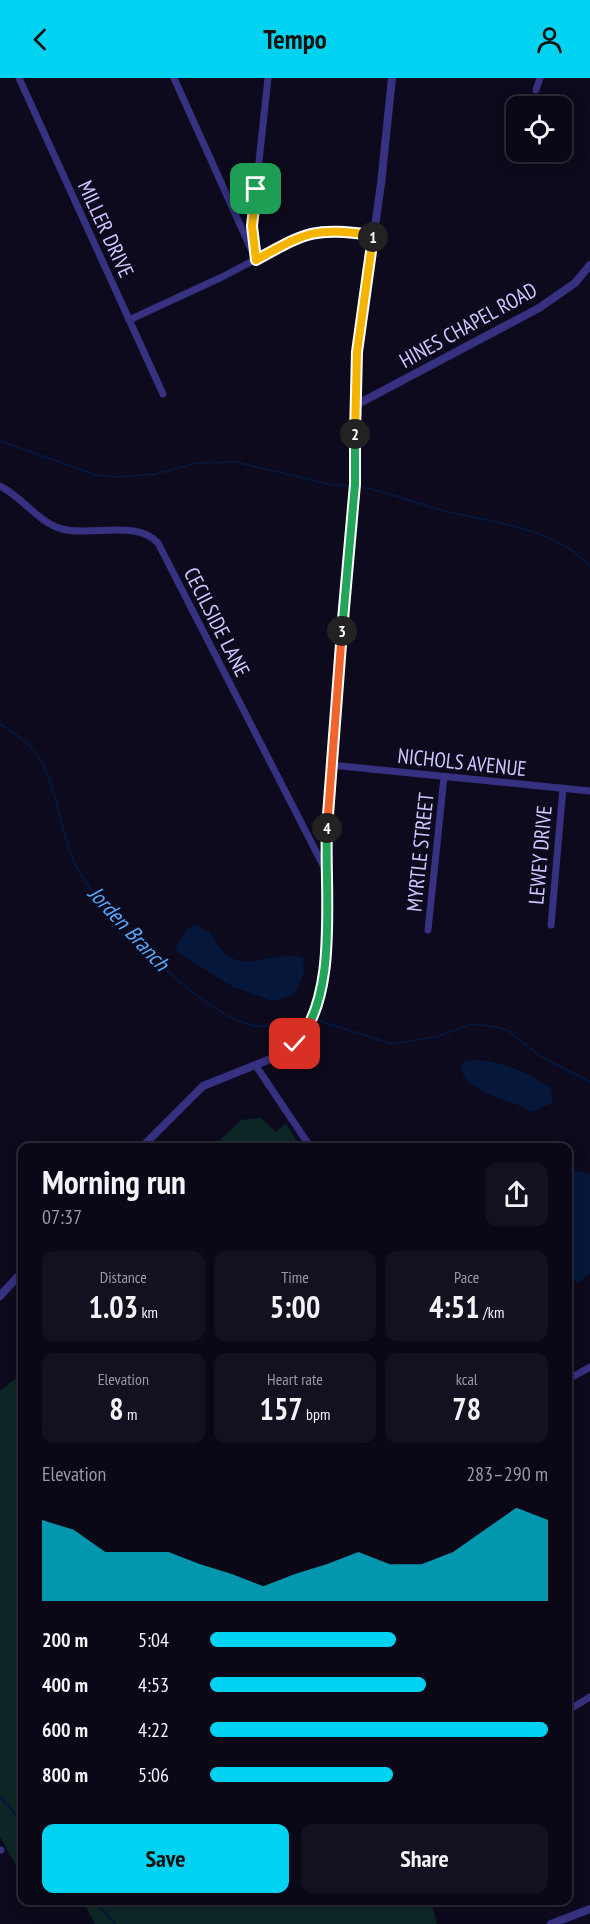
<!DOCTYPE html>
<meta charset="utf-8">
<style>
:root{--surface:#0a0816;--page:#13111f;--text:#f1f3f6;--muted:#999aa1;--line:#2a2935;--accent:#00d2f1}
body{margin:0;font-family:"PT Sans Narrow",sans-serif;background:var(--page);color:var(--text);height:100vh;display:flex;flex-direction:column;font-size:22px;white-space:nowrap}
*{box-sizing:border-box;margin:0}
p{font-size:20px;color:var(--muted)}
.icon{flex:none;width:33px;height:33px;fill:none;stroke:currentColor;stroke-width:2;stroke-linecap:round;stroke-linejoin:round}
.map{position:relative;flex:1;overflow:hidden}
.panel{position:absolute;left:18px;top:1065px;width:554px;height:762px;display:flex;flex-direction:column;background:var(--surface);border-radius:12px;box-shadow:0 3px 15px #0003,0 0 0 2px var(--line)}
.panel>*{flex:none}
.controls{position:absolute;left:506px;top:18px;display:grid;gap:12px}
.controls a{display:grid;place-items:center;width:66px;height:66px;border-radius:12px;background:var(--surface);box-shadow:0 3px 15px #0003,0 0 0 2px var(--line);font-size:30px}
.pin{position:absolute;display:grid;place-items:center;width:51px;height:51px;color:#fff;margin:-26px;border-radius:12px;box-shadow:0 3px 9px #0006}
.km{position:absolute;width:30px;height:30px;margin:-15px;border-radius:50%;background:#222;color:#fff;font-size:16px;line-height:30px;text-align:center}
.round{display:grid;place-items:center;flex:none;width:63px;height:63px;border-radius:12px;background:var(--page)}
.overview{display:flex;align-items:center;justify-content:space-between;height:102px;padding:0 24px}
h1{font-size:33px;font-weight:700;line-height:45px}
.stats{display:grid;grid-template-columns:repeat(3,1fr);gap:9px;height:102px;padding:6px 24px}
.stats div{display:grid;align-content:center;border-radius:12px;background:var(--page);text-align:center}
.stats b{font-size:30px;font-weight:700}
.stats small{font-size:16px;font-weight:400}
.stats p{font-size:16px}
.chart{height:168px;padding:12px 24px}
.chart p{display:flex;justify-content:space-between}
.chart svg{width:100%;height:108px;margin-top:6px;fill:var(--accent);opacity:.7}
.cta{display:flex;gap:12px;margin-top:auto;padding:12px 24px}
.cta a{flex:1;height:69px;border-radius:12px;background:var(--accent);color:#111;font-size:24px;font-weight:700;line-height:69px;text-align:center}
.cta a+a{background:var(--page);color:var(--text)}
ul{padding:0 24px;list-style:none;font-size:20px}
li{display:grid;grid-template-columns:96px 72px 1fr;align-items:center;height:45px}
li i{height:15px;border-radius:8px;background:var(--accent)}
header{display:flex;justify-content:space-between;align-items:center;height:78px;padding:0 24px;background:var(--accent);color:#111;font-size:27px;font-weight:700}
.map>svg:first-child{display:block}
.green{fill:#0d2727}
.water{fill:#05173b}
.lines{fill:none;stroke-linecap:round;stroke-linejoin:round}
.stream{stroke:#05173b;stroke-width:2}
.minor{stroke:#363180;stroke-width:7}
.tertiary{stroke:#363180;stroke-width:8}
.split-1-casing{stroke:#fff;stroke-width:12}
.split-2-casing{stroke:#fff;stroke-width:12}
.split-3-casing{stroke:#fff;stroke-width:12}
.split-4-casing{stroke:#fff;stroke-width:12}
.split-5-casing{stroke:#fff;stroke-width:12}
.split-1{stroke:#f5b400;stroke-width:8}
.split-2{stroke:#f5b400;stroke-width:8}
.split-3{stroke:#22a559;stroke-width:8}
.split-4{stroke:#f0652b;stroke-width:8}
.split-5{stroke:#22a559;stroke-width:8}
.labels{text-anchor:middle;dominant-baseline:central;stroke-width:5;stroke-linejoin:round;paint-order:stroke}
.street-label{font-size:21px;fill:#cec6ff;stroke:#0e0a1d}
.water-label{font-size:22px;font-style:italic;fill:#54abff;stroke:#0e0a1d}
</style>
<header><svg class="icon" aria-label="back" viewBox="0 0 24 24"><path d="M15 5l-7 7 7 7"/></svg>Tempo<svg class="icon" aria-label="person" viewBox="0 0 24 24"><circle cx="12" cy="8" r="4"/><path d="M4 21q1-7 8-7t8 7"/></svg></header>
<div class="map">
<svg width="590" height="1846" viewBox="0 0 590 1846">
<rect width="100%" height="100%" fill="#0e0a1d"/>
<!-- green -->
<path class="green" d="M261 1040 276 1054 286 1046 301 1069 221 1070 217 1065 241 1042Z
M22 1295V1798L0 1759V1313Z
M83 1823H431L437 1846H95Z"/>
<!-- water -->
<path class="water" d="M194 847 210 854C237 906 260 872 303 879L304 895 297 912 291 918 273 923 233 909 177 874 176 868 188 850Z
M473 982C497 981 533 996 551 1011L553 1024 533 1034C512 1022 466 1015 460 989L465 983Z
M567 1091 590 1096V1195L578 1205 567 1199Z"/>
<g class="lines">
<!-- stream -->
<path class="stream" d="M0 363 96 397 116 399 155 396 198 385 236 384 328 406 347 408
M361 409C389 414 414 425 441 432 491 445 554 448 590 489
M0 646C11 653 25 661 33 671 58 702 58 750 75 786 98 832 204 941 256 948 272 949 290 945 306 943
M320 943 392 966 436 959 472 946 496 949 507 952 540 978 590 1004
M0 1719 22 1744
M93 1822 116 1846"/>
<!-- minor -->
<path class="minor" d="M19 0 163 316
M174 0 256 182
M536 12 540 0
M256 176 252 148 268 0
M129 242 222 199 304 156 330 152 374 157
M0 408C22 419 39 445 62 451 91 459 136 441 158 465L326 793
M331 687 590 713
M551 847 563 710
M428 852 444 699
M256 988 311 1070
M567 1302 590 1289
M567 1633 590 1619
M0 1772H1"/>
<!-- tertiary -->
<path class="tertiary" d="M356 327 539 230 575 205 590 187
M141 1070 203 1008 278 978 295 966 313 943 323 909 329 709 355 406 357 274 381 106 392 0
M0 1218 22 1194
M551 1846 590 1831"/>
</g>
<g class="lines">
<!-- split-1 casing -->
<g class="split-1-casing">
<path id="split-1" d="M256 111 252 148 256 182C310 152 313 150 374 157L373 159"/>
</g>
<!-- split-2 casing -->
<g class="split-2-casing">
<path id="split-2" d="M355 356 357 274 373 159"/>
</g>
<!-- split-3 casing -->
<g class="split-3-casing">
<path id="split-3" d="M342 553 355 406V356"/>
</g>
<!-- split-4 casing -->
<g class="split-4-casing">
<path id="split-4" d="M327 750 342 553"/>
</g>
<!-- split-5 casing -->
<g class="split-5-casing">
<path id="split-5" d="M295 966C340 920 324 812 327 750"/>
</g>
<!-- split-1 -->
<use href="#split-1" class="split-1"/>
<!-- split-2 -->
<use href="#split-2" class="split-2"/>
<!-- split-3 -->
<use href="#split-3" class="split-3"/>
<!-- split-4 -->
<use href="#split-4" class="split-4"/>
<!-- split-5 -->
<use href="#split-5" class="split-5"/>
</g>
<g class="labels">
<!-- street labels -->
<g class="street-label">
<text transform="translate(106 151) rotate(65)">MILLER DRIVE</text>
<text transform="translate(468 247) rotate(-29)">HINES CHAPEL ROAD</text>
<text transform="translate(217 544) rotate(63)">CECILSIDE LANE</text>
<text transform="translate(462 684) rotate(6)">NICHOLS AVENUE</text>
<text transform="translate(420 774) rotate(-84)">MYRTLE STREET</text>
<text transform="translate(540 777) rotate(-85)">LEWEY DRIVE</text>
</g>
<!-- water labels -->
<g class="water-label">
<text transform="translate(129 850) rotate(47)">Jorden Branch</text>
</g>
</g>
</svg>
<div class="controls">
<a><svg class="icon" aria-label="locate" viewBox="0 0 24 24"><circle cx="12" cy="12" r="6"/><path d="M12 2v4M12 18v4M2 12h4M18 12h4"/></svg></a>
</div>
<div class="pin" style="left:256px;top:111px;background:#1e9e55"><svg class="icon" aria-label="arrive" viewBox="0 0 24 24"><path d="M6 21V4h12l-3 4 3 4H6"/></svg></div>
<div class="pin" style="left:295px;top:966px;background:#d93025"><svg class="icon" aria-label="check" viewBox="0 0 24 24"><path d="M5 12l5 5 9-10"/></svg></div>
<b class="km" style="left:373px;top:159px">1</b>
<b class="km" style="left:355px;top:356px">2</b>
<b class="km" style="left:342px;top:553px">3</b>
<b class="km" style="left:327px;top:750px">4</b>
<section class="panel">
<div class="overview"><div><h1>Morning run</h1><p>07:37</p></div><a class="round"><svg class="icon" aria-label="share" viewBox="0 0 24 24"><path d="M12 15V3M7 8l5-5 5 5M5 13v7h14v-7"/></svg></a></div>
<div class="stats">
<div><p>Distance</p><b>1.03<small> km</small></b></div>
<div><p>Time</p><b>5:00</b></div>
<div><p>Pace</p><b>4:51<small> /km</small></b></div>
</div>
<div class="stats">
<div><p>Elevation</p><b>8<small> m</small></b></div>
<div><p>Heart rate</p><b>157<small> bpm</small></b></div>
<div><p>kcal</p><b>78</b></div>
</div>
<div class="chart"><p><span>Elevation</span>283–290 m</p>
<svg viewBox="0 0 160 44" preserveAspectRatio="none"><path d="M0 44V11L10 15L20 24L30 24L40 24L50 29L60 33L70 38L80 33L90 29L100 24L110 29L120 29L130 24L140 15L150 6L160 11V44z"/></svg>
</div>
<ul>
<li><b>200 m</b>5:04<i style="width:55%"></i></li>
<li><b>400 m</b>4:53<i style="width:64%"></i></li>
<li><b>600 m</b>4:22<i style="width:100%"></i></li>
<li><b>800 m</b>5:06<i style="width:54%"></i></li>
</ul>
<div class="cta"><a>Save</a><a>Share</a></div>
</section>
</div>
